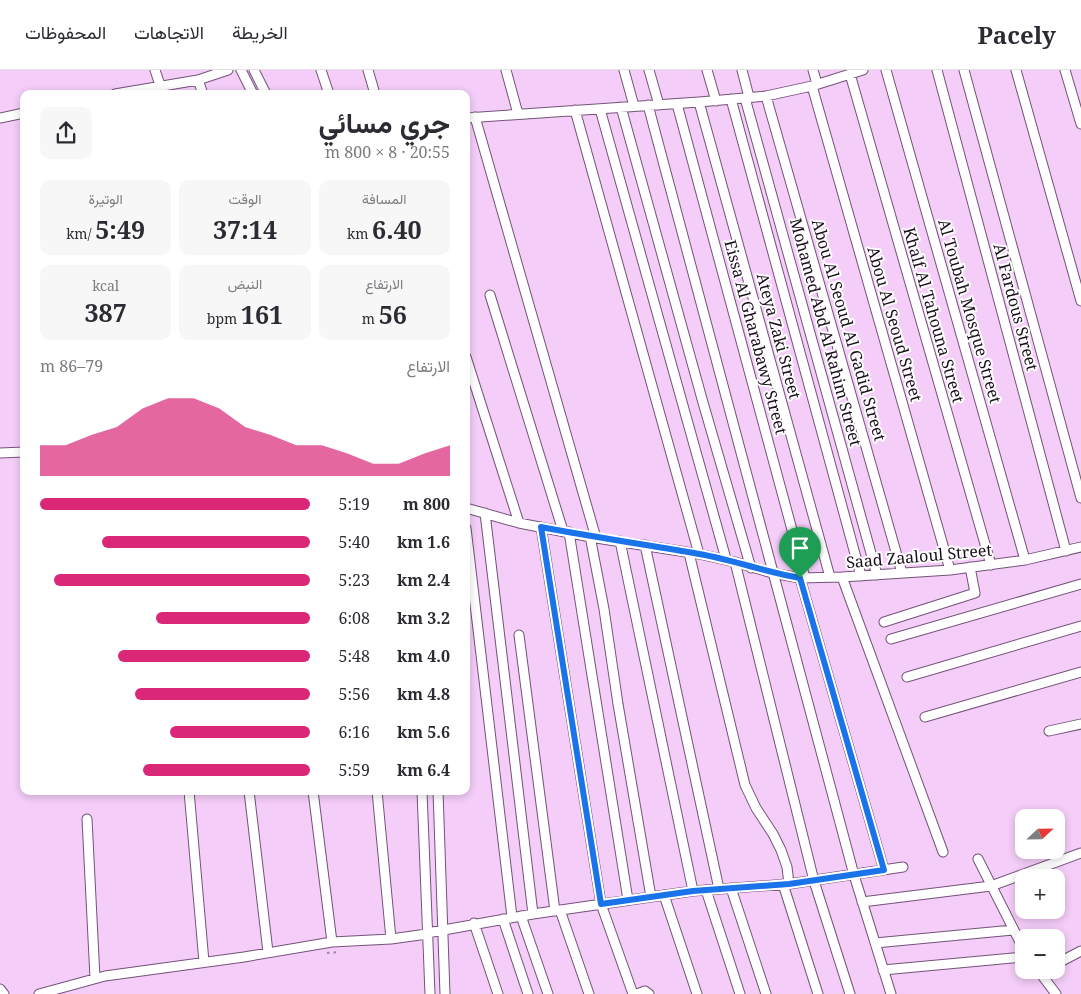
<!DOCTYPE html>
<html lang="ar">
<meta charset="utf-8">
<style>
:root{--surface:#fff;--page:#f7f7f7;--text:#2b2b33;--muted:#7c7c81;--line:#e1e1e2;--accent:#db2777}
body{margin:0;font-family:"Noto Serif",Vazirmatn,serif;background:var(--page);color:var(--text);direction:rtl;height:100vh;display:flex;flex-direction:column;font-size:19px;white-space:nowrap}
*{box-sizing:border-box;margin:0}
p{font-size:16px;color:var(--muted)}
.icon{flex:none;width:28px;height:28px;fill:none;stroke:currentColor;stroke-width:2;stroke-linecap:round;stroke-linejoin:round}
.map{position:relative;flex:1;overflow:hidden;direction:ltr}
.details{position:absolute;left:20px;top:20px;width:450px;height:705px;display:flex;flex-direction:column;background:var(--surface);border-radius:10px;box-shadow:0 2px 8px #0003;direction:rtl}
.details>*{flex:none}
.needle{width:32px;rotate:68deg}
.tools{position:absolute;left:1015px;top:739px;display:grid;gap:10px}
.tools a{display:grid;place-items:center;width:50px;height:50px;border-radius:10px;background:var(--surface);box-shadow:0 2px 8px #0003;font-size:25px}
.pin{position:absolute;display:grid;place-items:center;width:42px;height:42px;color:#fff;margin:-51px -21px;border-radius:50% 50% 50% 0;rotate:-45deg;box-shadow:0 0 5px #0007}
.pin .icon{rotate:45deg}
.round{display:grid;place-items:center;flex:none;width:52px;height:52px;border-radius:10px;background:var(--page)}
.head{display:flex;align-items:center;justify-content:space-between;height:85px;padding:0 20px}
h1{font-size:28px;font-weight:700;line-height:38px}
.figures{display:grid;grid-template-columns:repeat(3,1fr);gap:8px;height:85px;padding:5px 20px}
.figures div{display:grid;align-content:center;border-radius:10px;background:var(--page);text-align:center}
.figures b{font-size:25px;font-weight:700}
.figures small{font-size:14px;font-weight:400}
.figures p{font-size:14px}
.chart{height:140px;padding:10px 20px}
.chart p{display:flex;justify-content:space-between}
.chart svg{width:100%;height:90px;margin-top:5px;fill:var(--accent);opacity:.7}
ul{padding:0 20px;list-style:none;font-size:16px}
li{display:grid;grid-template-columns:80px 60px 1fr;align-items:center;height:38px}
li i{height:12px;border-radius:6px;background:var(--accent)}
header{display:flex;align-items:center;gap:30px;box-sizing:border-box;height:70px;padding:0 25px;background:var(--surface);border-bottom:1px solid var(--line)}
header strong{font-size:24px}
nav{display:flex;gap:28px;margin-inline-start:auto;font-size:18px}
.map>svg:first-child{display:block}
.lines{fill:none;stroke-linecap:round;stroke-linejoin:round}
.minor-casing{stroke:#745379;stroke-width:11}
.path{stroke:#a083a4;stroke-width:2;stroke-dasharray:2.5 4;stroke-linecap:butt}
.minor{stroke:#fff;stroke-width:9}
.route-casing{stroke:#fff;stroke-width:10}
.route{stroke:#1a73e8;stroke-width:6}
.labels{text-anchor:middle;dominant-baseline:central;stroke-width:4;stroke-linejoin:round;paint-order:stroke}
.street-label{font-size:16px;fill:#1a0d1c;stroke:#fefefe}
</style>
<header>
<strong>Pacely</strong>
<nav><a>الخريطة</a><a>الاتجاهات</a><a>المحفوظات</a></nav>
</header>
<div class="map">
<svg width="1081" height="924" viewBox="0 0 1081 924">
<rect width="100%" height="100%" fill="#f4cdf9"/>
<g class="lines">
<!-- minor casing -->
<g class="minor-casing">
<path id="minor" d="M155 0 160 15
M241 0 253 24
M254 0 266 24
M321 0 329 24
M368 0 375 24
M506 0 518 44
M624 0 634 36
M649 0 659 35
M707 0 716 31
M742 0 749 27
M813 0 817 14
M886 0 1025 490
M937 0 1066 481
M964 0 1081 428
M1016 0 1081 231
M1065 0 1081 54
M850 4 991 495
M198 10 203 24
M812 16 950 500
M115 24 198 10 228 0
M766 26 902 503
M745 28 877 505
M731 29 861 506
M699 32 830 507
M677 34 805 508
M648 35 854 805 891 924
M621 37 702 329 751 498
M600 39 726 489
M575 40 699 484
M475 47 596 468
M0 48 24 43
M466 48 699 32 766 26 812 16 863 0
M490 225 563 461
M466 287 519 453
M0 383 24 382
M466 438 519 453 596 468 699 484 735 492 772 503 800 508 842 507 950 500 1025 490 1081 477
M485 443 533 844
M541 457 601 834 633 924
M466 458 512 847
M569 462 628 830
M590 466 604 539 618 634 651 827
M620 471 693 821
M645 475 719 819
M689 483 745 715 756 738 773 764 781 780 787 797 789 814
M735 492 814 811 850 924
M842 507 943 782
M800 508 884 800
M884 552 975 523 970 497
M519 565 555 841
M891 569 1081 514
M907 607 1081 556
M925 647 1081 602
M1049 661 1081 654
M189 721 204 892
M249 721 268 882
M377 721 391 869
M422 721 430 924
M438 721 445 924
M87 749 95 908
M978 789 1024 880
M783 814 818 924
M731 818 766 924
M706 820 740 924
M664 825 697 924
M862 832 991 816 1081 783
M560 840 589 924
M521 846 548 924
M503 849 528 924
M474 853 498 924
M427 863 533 844 651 827 693 821 789 814 903 797
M332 872 391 869 427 864
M875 873 1013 860
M1056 894 1081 881
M883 900 1024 887
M1038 900 1056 924
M0 919 4 924
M39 924 105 906 244 887 332 872 313 721
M637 924 645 921 649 924"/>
</g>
<!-- path -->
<path class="path" d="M327 883 340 882"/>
<!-- minor -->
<use href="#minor" class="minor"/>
</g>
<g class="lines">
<!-- route casing -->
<g class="route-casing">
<path id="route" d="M541 457C594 467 647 475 699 484 734 490 765 502 800 508L884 800 789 814 693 821 601 834Z"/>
</g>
<!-- route -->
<use href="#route" class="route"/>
</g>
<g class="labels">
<!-- street labels -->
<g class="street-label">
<text transform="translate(1016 237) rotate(75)">Al Fardous Street</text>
<text transform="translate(970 241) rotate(74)">Al Toubah Mosque Street</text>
<text transform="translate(934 245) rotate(74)">Khalf Al Tahouna Street</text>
<text transform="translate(895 254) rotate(74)">Abou Al Seoud Street</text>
<text transform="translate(849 260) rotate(74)">Abou Al Seoud Al Gadid Street</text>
<text transform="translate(826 262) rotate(75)">Mohamed Abd Al Rahim Street</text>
<text transform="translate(779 266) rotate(75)">Ateya Zaki Street</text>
<text transform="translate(756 267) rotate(75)">Eissa Al Gharabawy Street</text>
<text transform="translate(919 486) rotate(-5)">Saad Zaaloul Street</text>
</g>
</g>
</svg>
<div class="tools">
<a><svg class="needle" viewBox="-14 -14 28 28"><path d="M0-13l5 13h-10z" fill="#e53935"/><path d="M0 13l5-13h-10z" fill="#7c7c81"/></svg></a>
<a>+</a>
<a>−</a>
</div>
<div class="pin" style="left:800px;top:508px;background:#1e9e55"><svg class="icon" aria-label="arrive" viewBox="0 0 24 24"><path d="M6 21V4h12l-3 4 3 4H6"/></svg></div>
<section class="details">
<div class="head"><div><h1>جري مسائي</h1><p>20:55 · 8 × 800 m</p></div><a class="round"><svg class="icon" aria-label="share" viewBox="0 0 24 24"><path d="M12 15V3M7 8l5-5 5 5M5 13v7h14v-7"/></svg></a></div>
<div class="figures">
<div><p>المسافة</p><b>6.40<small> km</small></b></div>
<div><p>الوقت</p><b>37:14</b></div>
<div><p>الوتيرة</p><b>5:49<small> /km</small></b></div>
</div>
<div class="figures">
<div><p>الارتفاع</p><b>56<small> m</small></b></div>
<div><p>النبض</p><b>161<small> bpm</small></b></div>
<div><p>kcal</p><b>387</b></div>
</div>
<div class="chart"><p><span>الارتفاع</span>79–86 m</p>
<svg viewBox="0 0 160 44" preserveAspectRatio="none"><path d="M0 44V29L10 29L20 24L30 20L40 11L50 6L60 6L70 11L80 20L90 24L100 29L110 29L120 33L130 38L140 38L150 33L160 29V44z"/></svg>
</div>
<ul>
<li><b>800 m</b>5:19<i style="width:100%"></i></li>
<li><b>1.6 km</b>5:40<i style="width:77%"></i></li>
<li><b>2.4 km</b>5:23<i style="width:95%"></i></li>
<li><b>3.2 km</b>6:08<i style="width:57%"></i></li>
<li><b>4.0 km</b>5:48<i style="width:71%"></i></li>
<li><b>4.8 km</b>5:56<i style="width:65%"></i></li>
<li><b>5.6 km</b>6:16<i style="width:52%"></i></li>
<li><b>6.4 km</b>5:59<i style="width:62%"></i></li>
</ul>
</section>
</div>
